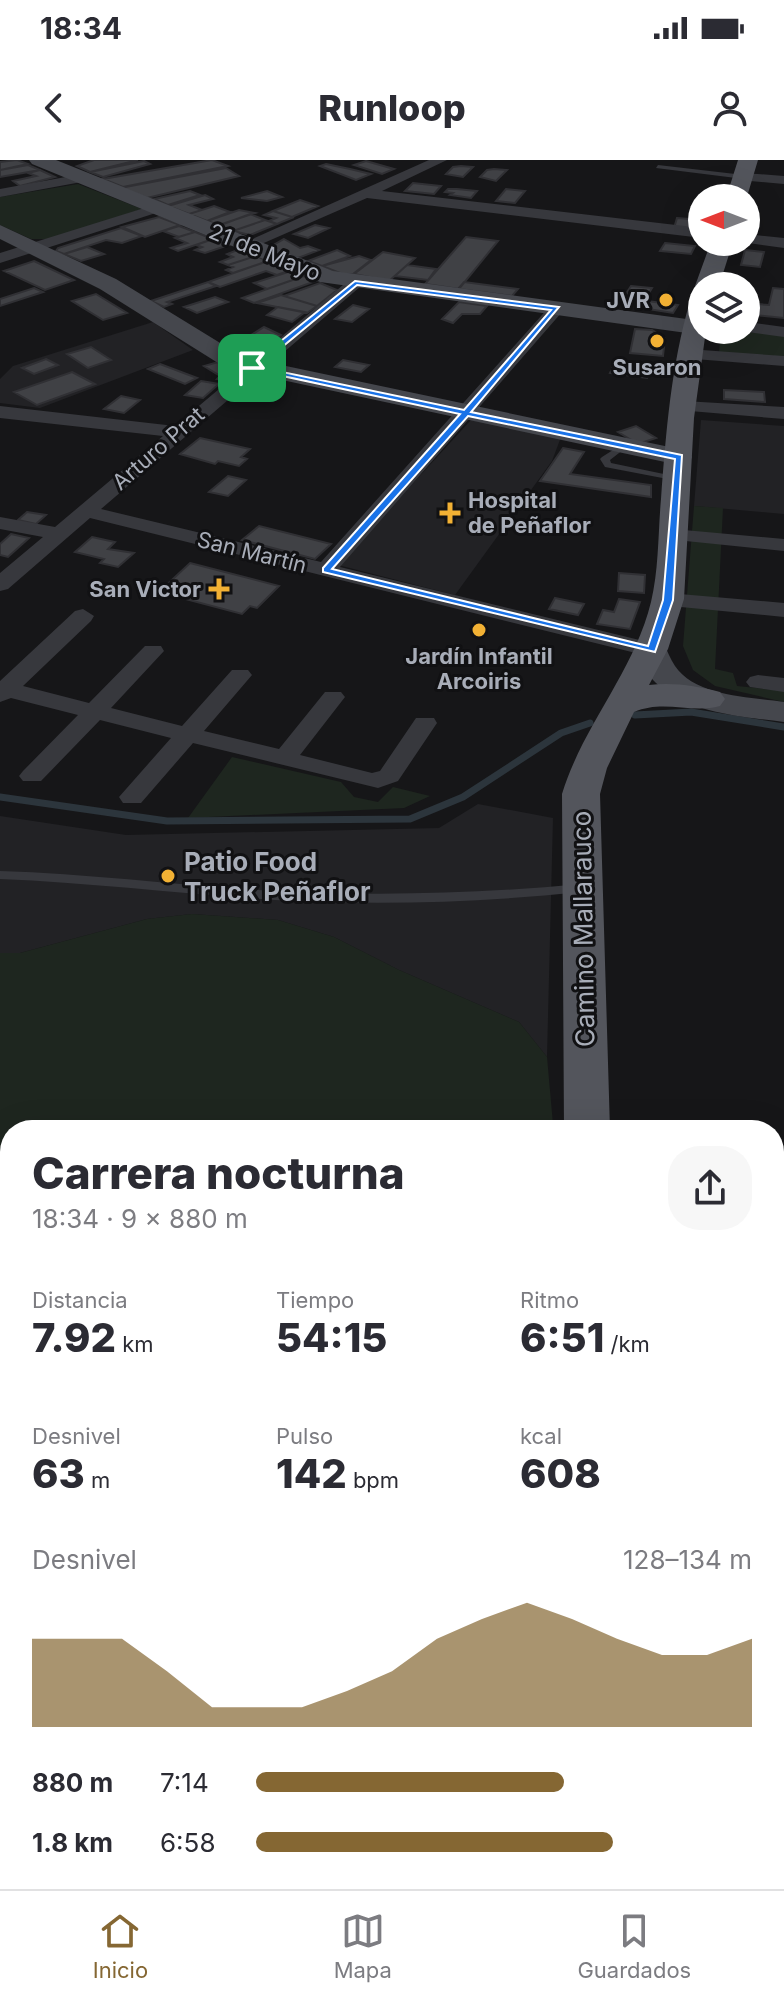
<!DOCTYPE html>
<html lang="es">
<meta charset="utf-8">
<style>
:root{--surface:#fff;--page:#f7f7f7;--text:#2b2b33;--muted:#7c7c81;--line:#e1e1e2;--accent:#856733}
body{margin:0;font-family:Inter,sans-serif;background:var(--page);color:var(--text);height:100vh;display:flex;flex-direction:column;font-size:30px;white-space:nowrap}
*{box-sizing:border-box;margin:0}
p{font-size:26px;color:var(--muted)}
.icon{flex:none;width:44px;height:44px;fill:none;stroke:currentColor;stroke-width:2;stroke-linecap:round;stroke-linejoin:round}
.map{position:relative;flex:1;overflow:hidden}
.drawer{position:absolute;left:0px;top:960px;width:784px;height:770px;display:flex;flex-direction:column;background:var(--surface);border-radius:32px 32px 0 0;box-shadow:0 8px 32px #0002}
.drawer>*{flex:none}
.needle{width:52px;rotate:270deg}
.buttons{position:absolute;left:688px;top:24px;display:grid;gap:16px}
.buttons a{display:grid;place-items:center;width:72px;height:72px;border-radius:50%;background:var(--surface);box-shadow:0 8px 32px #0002;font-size:40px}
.pin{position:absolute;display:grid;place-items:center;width:68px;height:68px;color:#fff;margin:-34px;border-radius:16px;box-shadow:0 4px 12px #0006}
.round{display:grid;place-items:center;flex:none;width:84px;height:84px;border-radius:32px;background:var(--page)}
.headline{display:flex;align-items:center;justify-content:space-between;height:136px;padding:0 32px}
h1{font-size:44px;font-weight:800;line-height:60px}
.figures{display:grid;grid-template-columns:repeat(3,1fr);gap:12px;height:136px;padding:8px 32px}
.figures div{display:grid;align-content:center}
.figures b{font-size:40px;font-weight:800}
.figures small{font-size:22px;font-weight:400}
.figures p{font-size:22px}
.chart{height:224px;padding:16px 32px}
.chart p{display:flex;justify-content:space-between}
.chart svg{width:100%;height:144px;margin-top:8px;fill:var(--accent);opacity:.7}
ul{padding:0 32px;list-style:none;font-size:26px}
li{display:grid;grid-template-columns:128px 96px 1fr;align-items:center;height:60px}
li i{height:20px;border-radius:10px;background:var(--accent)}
.status{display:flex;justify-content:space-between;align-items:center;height:56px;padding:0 40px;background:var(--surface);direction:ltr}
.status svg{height:22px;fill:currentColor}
header{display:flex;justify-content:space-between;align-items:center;height:104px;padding:0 32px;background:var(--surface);font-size:36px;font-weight:800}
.tab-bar{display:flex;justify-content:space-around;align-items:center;height:112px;border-top:2px solid var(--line);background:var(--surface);font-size:22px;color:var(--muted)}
.tab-bar a{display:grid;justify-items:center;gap:4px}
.tab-bar .active{color:var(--accent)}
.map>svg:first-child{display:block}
.built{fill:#222225}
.green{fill:#1e261f}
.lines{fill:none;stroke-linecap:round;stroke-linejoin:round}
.stream{stroke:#2c353c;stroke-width:7}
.building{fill:#404145;stroke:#303034;stroke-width:2}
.lane{fill:#37383d;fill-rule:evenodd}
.street{fill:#37383d;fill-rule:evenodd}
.secondary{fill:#45474d;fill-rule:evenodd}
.primary{fill:#53555c;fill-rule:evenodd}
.route{fill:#1a73e8;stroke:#fff;stroke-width:2;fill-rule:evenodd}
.poi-dot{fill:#f2b134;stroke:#111113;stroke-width:3}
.labels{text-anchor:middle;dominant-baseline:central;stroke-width:6;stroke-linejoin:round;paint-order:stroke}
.far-street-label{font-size:22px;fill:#a8adb8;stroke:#111113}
.far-poi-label{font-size:22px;font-weight:bold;fill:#a8adb8;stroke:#111113;text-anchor:end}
.poi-label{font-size:26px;font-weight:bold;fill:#a8adb8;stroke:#111113;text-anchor:start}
.street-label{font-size:26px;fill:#a8adb8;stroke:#111113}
</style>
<div class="status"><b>18:34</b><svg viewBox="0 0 49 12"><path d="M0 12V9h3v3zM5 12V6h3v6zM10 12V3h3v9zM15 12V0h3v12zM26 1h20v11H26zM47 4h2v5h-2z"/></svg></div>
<header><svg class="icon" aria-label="back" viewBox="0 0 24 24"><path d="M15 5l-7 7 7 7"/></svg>Runloop<svg class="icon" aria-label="person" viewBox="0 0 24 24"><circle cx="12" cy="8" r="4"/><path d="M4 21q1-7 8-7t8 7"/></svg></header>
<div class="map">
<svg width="784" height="1729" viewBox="0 0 784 1729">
<rect width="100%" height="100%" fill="#161618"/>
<!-- built -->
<path class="built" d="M153 162 193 190 40 248 0 243V219L13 206Z
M471 260 561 277 552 301 455 435 338 405Z
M701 260 784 266V354L694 346Z
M478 644 553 658 547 897 519 862 399 810 334 777 278 760 192 754 147 759 20 793H0V656L126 675 439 668Z"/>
<!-- green -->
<path class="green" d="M78 24 142 49 50 79H31L0 65V37Z
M721 170 784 175V199L719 194Z
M694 346 723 348 715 509 733 513 737 526 784 531V542L715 526 693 510 683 486Z
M232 597 341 622 354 637 378 642 393 627 430 636 404 648 188 658Z
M192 754 278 760 334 777 399 810 519 862 547 897 553 964 550 970H10V1379L0 1385V793H20L147 759Z"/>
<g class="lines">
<!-- stream -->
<path class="stream" d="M635 555 691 552 784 567
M0 637 167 661 410 659 463 637 561 573 590 563"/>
</g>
<!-- building -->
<path class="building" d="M17 0 28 4 0 10V2Z
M94 0H138L90 12 77 6Z
M212 0 228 6 123 27 103 19Z
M144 1 150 4 103 17 90 12Z
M366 1 394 9 382 14 354 5Z
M326 4 350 9 371 14 356 20 320 6Z
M28 5 40 10 0 17V10Z
M461 6 473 7 463 17 446 14 453 7Z
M226 8 239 16 147 38 120 28Z
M494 9 507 10 496 21 480 17 487 10Z
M40 10 55 17 20 26 13 21 36 16 28 13Z
M413 23 441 26 434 34 405 31Z
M448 29H457L477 31 471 38 450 35 453 33 445 32Z
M506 29 525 31 515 43 496 41Z
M190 31 200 35 168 45 154 39Z
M267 31 282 37 267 41 241 38Z
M205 35 213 39 189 45 202 50 189 54 168 46Z
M300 40 318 46 292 57 273 51Z
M214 46 230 52 207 61 189 54Z
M239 50 255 53 219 65 207 61Z
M273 51 292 57H294L277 64 269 61 276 58 264 55Z
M250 54 265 60 233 71 218 66Z
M159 57 180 65 145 77 122 67Z
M677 58 702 60V63L700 68H674Z
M265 60 277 64 250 75 233 71Z
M315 65 329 68 308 78 294 74Z
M179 66 195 72 179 77 163 71Z
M121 68 142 76 122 83 106 80 64 94 56 91 58 88Z
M195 72 213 79 178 91 171 88 187 83 175 78Z
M466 77 498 81 459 129 425 124Z
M213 79 229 85 205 93 195 90 202 87 196 85Z
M284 79 300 88 308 86 319 90 298 98 270 87Z
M665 83 695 86 691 94 660 91Z
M87 87 104 94 81 101 64 94Z
M240 89 256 96 228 105 220 102 233 97 227 94Z
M337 90 350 96 322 106 308 101Z
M745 90 764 92 760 107 741 105Z
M383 92 415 98 389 121 354 114Z
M256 96 268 101 233 113 226 110 233 107 228 105Z
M359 96 371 100 353 114 345 115 322 106Z
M34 101 74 120 45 130 4 111Z
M268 101 291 110 277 115 266 111 220 127 208 122Z
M407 105 436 109 428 120 395 116Z
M291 111 304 116 267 129 254 123Z
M304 116 316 121 254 143 242 138Z
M208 122 216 126 167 142 172 144 164 147 151 141Z
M464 122 518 129 512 136 458 129Z
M320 123 337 130 317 146 284 136Z
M631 126 652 128 645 139 624 137Z
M34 128 43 132 0 146V139Z
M773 128 784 129V158L746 154V143L769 145Z
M96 134 127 153 103 160 72 141Z
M281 135 284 136 317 146 307 153 257 143Z
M215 137 228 142 197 153 184 147Z
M647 141 678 145 673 153 642 148Z
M459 142 487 146 480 154H462L453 163 442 159Z
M353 145 369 149 352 162 335 159Z
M278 147 305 152 292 162 267 155Z
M264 167 281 175 254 198H244L229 189Z
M635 169 652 170 665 178 663 196 630 193Z
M91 187 111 200 88 208 67 194Z
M46 199 58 205 34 214 22 208Z
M343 200 369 205 361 212 335 207Z
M616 201 647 206 644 213H649L647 218 610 213Z
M218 202 233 211V213L224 220 217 219 220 216 204 206Z
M160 204 197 218 185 224 148 209Z
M72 212 95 224 37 245 14 232Z
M201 221 219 224 203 238 185 235Z
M724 230 764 232 765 242 724 239Z
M121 236 140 240 124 253 104 249Z
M636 266 656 278 638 284 618 272Z
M200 278 250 289 241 297 247 299 239 306 218 301 215 304 180 294Z
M563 288 584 292 570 314 651 325V337L540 321Z
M228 316 246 320 228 336 209 332Z
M27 352 46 355 36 364 18 360Z
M259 366 331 384 315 399 242 380Z
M11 374 29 378 8 397 0 395V384Z
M92 377 115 382 108 389 134 393 118 407 100 403 104 399 75 392Z
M190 403 279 426 257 448 250 446 242 454 159 432Z
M619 413 645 415 644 433 618 431Z
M555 438 584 444 578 455 549 449Z
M619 439 640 442 630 469 597 464 603 450 614 452Z"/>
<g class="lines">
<!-- lane -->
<path class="lane" d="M658 5 744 15 747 17 744 19 656 8Z
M624 283 628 286 610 300 611 303 683 318 678 321 605 307 600 299 602 297Z
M0 711C99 714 197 728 296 732 392 736 486 733 581 724L587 728 581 732C486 742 392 745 296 741 197 736 99 723 0 719Z"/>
<!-- street -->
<path class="street" d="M429 0H447L382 31 702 68V78L367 38 252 88 247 90 239 85Z
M744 13 784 16V24L739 20 737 17Z
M82 14 87 15V21L0 37V29Z
M157 44 164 48 162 51 0 103V93Z
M746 74 784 78V88L741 82H746Z
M355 118 363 123 361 126 101 349 321 402 550 146H562L564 149 562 152 340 407 660 485 663 490 660 495 652 497 90 358 8 429 0 431V413L43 377 0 369V357L55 367 163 276 0 258V246L175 266 349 120Z
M746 162 784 167V177L740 171 746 170Z
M688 189 784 196V206L682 198 679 194 682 190Z
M684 241 784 247V259L678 250 675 246 678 242Z
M673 369 784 379V391L666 379 663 375 666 371Z
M668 433 784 443V457L660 445 657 440Z
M83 449 94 456 91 461 23 526 89 543 145 486H161L164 491 111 548 182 566 232 510H248L252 515 204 571 279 589 325 532H341L345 537 300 595 372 613 380 611 416 558H434L437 563 398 621 378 628 193 583 141 643H123L119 637 171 578 100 560 41 621H23L19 616 23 611 78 555 11 538 0 542V521L75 451Z
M758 515 784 518V532L750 527 746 522 750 517Z
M579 1720H629L633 1729H583Z"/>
<!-- secondary -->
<path class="secondary" d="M29 0H56L333 111 694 160 702 162 704 170 694 174 320 122 32 4Z
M0 65 116 119 243 197 679 289 689 291 692 297 689 303 679 305 226 208 100 129 0 79Z
M652 480 663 483C668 491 670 499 675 506 696 537 751 537 784 542V562C729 555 655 551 636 490L641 483Z"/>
<!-- primary -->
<path class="primary" d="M738 0H758L746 40 726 38Z
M711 82H733L719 126H702V132L695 126Z
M702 134V170H706L694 258 684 439 668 489 649 525C673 522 697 526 720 532L725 539 720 546C691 554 664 539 634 552L607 608 600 634 610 970H564L562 634C583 565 634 512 651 442 659 409 658 372 661 339 666 272 671 206 690 141L694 136Z
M10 1374V1433L0 1437V1378Z"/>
</g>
<!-- route -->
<path class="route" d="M355 121 559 147 471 252 682 295 673 440 655 492 323 412V408L460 254 250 209V206ZM357 125 551 150 464 250 258 207ZM468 256 675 299 663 440 648 486 332 409Z"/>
<!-- markers -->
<g class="poi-dot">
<circle cx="666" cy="140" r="8"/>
<circle cx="657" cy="181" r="8"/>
<path d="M446 341h8v8h8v8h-8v8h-8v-8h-8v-8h8z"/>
<path d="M215 417h8v8h8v8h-8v8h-8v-8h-8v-8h8z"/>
<circle cx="479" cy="470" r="8"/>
<circle cx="168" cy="716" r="8"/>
</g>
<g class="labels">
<!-- far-street labels -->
<g class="far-street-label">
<text transform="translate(265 92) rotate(22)">21 de Mayo</text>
<text transform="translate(158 288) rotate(-41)">Arturo Prat</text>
<text transform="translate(252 392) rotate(14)">San Martín</text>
</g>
<!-- far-poi labels -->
<g class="far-poi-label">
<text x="650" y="140">JVR</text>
<text x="657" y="207" text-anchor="middle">Susaron</text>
<text x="468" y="340" text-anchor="start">Hospital<tspan x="468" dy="25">de Peñaflor</tspan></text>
<text x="201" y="429">San Victor</text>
<text x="479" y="496" text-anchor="middle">Jardín Infantil<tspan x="479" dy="25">Arcoiris</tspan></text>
</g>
<!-- poi labels -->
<g class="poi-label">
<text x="184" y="701">Patio Food<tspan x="184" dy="30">Truck Peñaflor</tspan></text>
</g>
<!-- street labels -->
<g class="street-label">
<text transform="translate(583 769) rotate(-91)">Camino Mallarauco</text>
</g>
</g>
</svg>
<div class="buttons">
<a><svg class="needle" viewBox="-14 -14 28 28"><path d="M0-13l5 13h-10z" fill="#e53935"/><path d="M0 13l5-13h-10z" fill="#7c7c81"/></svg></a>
<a><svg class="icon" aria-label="layers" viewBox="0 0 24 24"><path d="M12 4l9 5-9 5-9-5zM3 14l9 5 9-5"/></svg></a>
</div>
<div class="pin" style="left:252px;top:208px;background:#1e9e55"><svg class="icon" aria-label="arrive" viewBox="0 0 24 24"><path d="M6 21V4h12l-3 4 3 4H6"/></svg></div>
<section class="drawer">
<div class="headline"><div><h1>Carrera nocturna</h1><p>18:34 · 9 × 880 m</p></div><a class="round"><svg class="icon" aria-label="share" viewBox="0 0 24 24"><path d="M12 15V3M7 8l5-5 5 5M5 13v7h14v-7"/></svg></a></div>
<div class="figures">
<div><p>Distancia</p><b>7.92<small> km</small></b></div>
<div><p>Tiempo</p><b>54:15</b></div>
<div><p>Ritmo</p><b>6:51<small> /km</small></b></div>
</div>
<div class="figures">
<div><p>Desnivel</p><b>63<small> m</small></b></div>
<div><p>Pulso</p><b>142<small> bpm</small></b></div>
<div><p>kcal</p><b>608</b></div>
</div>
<div class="chart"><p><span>Desnivel</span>128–134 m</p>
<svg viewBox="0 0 160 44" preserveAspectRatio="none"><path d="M0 44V17L10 17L20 17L30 27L40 38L50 38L60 38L70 33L80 27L90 17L100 11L110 6L120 11L130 17L140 22L150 22L160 17V44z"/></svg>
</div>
<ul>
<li><b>880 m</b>7:14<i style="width:62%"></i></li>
<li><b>1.8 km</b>6:58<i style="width:72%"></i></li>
</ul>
</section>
</div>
<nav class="tab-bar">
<a class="active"><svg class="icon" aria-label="home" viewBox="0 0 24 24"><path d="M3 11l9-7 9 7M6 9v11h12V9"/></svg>Inicio</a>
<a><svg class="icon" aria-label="map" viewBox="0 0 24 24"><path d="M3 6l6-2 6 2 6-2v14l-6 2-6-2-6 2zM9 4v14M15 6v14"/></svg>Mapa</a>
<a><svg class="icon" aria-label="saved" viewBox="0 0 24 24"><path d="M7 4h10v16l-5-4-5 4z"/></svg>Guardados</a>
</nav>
